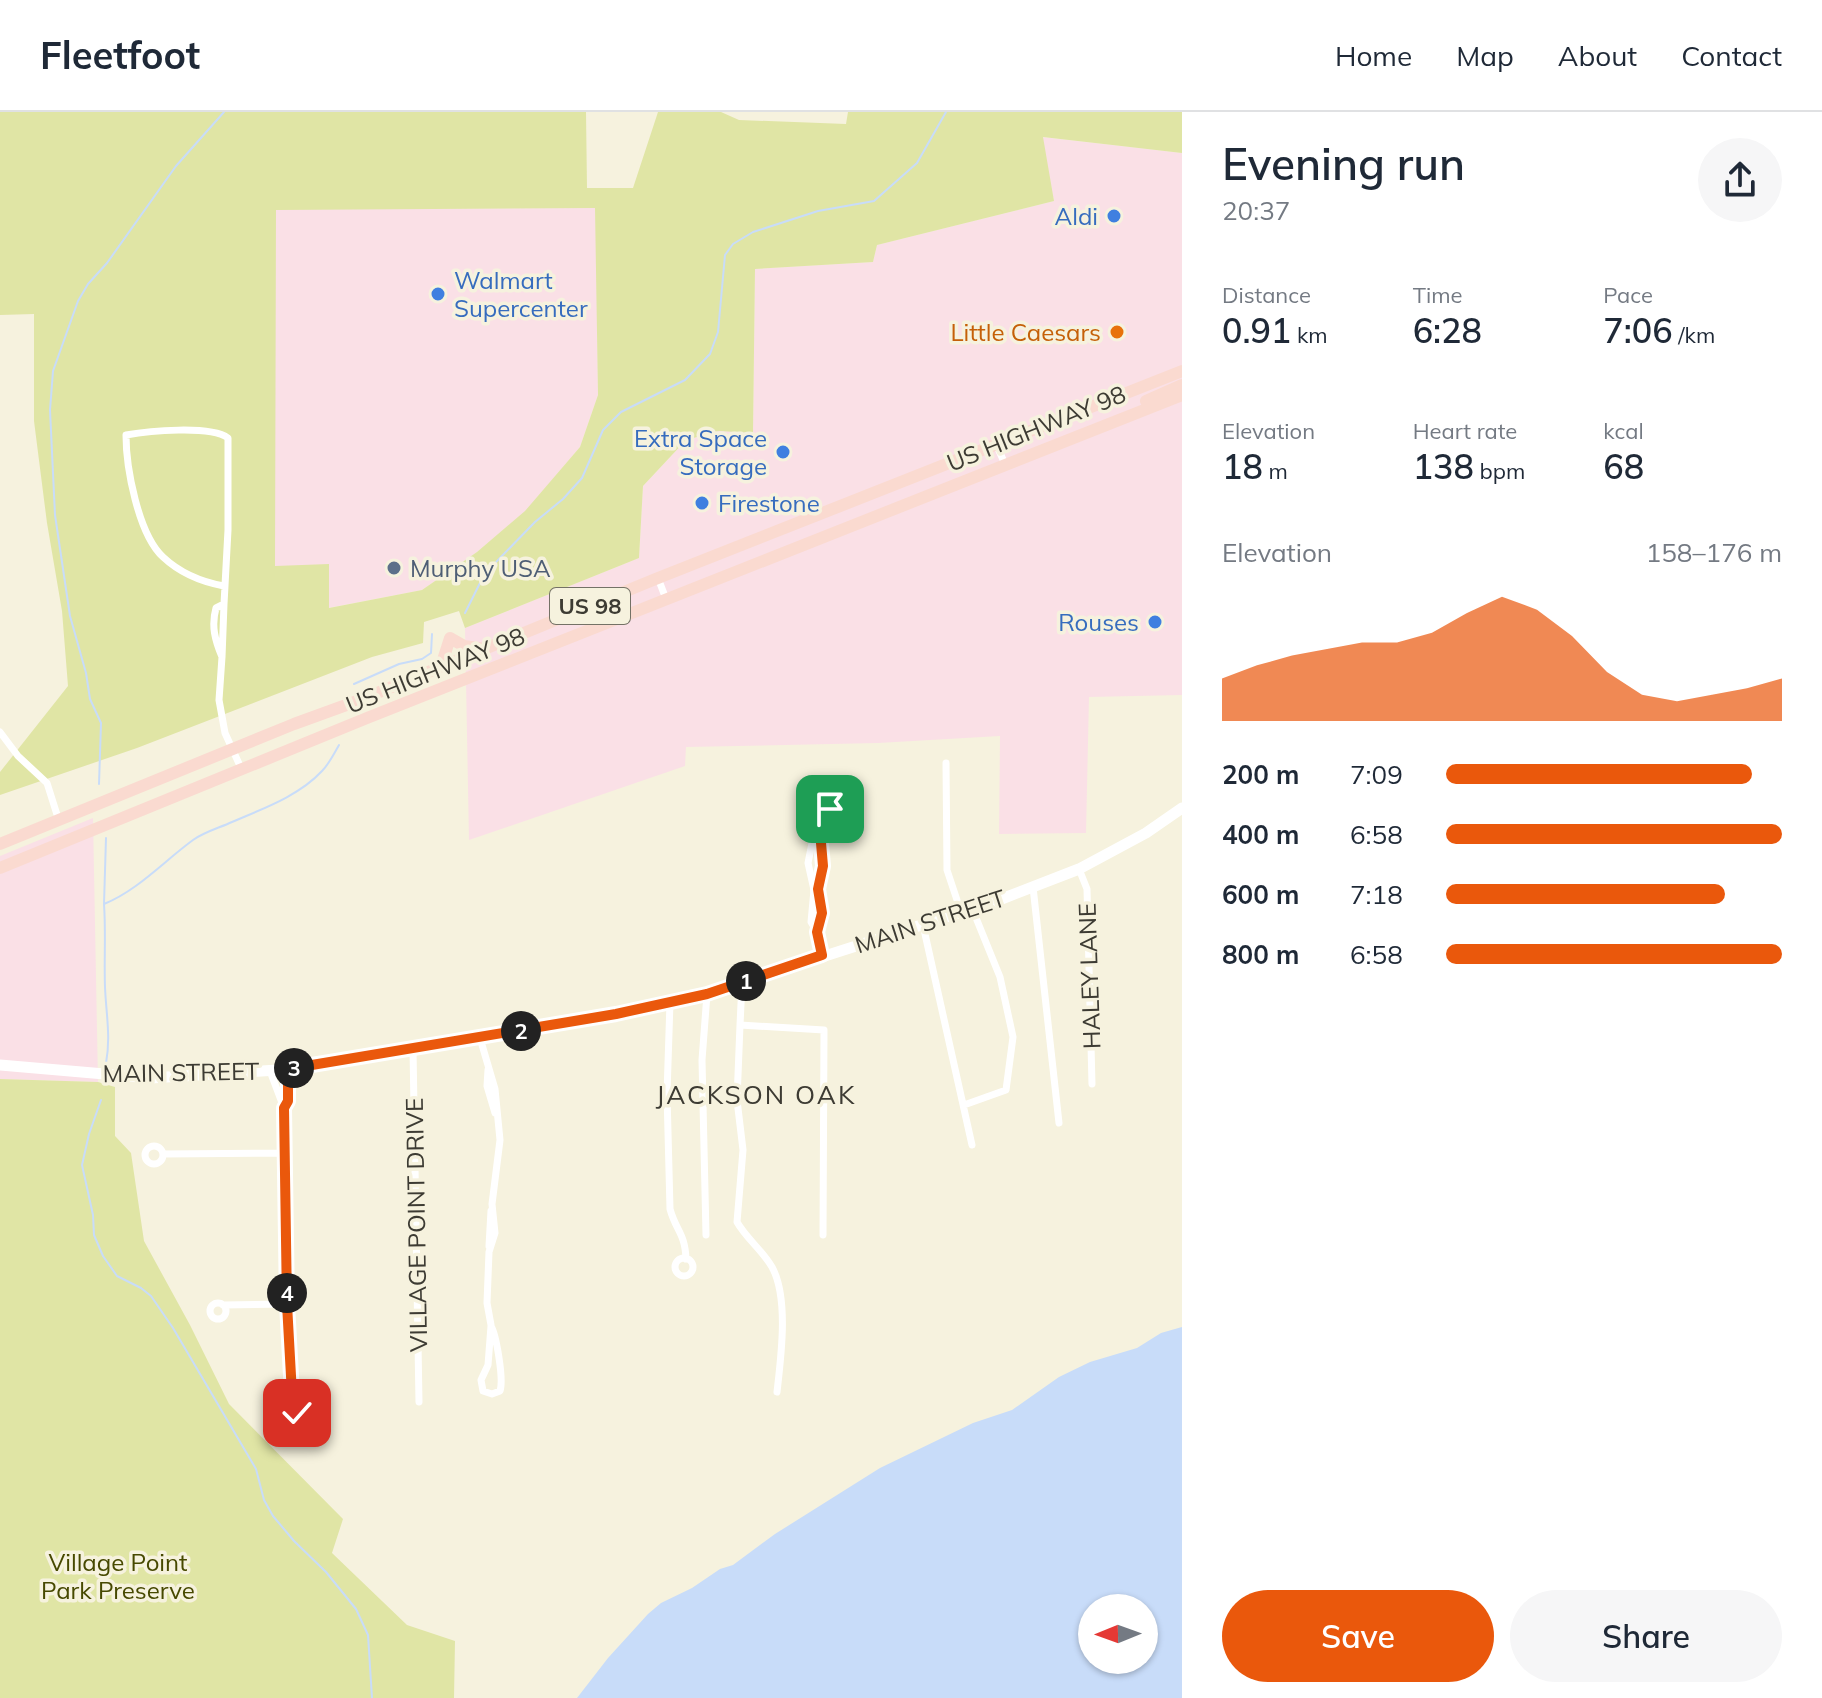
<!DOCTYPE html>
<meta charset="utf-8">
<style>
:root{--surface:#fff;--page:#f6f6f7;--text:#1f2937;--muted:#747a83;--line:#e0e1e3;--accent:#ea580c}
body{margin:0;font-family:Mulish,sans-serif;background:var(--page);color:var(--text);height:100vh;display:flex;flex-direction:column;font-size:30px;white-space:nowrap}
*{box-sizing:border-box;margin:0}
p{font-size:26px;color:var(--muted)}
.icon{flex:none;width:44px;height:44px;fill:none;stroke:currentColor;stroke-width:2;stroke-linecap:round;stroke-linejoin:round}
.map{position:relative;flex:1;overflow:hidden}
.details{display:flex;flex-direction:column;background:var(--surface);width:640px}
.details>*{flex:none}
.needle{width:52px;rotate:269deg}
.buttons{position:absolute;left:1078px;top:1482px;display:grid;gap:16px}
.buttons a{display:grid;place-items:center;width:80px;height:80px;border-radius:50%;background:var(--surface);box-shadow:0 2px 6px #0004;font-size:40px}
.pin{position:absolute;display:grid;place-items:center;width:68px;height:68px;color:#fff;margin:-34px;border-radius:16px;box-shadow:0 4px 12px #0006}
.km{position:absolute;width:40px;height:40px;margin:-20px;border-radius:50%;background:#222;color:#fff;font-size:22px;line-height:40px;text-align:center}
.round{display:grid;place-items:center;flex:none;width:84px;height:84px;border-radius:42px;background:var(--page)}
.summary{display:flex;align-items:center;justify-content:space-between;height:136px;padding:0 40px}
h1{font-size:44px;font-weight:600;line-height:60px}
.metrics{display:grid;grid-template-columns:repeat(3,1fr);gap:12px;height:136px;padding:8px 40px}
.metrics div{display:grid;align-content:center}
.metrics b{font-size:34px;font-weight:600}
.metrics small{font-size:22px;font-weight:400}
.metrics p{font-size:22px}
.chart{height:224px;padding:16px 40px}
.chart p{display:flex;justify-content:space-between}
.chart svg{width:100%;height:144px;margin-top:8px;fill:var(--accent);opacity:.7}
.button{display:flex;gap:16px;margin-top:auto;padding:16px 40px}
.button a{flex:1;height:92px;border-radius:48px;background:var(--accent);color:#fff;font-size:32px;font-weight:600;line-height:92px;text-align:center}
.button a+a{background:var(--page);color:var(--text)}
ul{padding:0 40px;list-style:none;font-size:26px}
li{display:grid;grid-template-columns:128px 96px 1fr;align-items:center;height:60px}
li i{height:20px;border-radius:10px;background:var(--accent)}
header{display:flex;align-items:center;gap:48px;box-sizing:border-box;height:112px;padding:0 40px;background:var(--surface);border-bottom:2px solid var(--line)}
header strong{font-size:38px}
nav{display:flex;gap:44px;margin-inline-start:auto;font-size:28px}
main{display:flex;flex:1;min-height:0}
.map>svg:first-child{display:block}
.commercial{fill:#fae0e6}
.green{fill:#e0e5a5;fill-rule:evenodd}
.water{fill:#c8dcf9;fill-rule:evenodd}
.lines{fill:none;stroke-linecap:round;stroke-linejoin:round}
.stream{stroke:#c8dcf9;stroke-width:2}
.minor{stroke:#fff;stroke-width:7}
.secondary{stroke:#fff;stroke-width:11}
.primary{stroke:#fadad0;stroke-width:12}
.route-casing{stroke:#fff;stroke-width:16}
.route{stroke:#ea580c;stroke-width:10}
.shop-dot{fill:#3f7fe0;stroke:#f6f2de;stroke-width:3}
.food-dot{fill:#e8710a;stroke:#f6f2de;stroke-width:3}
.service-dot{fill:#5c6f8a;stroke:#f6f2de;stroke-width:3}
.labels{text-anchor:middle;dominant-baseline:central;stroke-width:7;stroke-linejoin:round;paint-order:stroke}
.shield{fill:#f6f2de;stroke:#747266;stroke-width:2}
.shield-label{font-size:22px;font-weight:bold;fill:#3d3b33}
.shop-label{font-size:24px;fill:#366cbe;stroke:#f6f2de;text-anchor:end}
.food-label{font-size:24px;fill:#c56008;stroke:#f6f2de;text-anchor:end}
.street-label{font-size:24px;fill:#3d3b33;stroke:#f6f2de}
.service-label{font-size:24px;fill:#4e5e75;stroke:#f6f2de;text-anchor:start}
.park-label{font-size:24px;fill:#474900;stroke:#f6f2de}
.neighbourhood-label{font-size:26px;letter-spacing:2px;fill:#3d3b33;stroke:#f6f2de}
</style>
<header>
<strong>Fleetfoot</strong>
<nav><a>Home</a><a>Map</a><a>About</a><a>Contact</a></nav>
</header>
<main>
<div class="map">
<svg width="1182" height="1586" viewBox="0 0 1182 1586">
<rect width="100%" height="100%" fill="#f6f2de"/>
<!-- commercial -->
<path class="commercial" d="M1042 25 1182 41V583L1089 585 1086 721 999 722 1000 624 878 631 686 635 685 654 469 728 465 516 639 446 643 374 686 328 719 319 753 320 755 157 873 150 877 133 1054 89Z
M596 96 598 283 580 335 526 399 477 440 422 478 328 496 275 455V97Z
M93 706 98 970 0 967V744Z"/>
<!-- green -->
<path class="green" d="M0 0H586L587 76H633L658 0H721L739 8 846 12 848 0H1182V41L1043 25 1054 89 877 133 873 150 755 157 753 321 719 319 686 328 643 374 639 446 465 516 459 499 424 510 423 531 372 545 137 636 0 683V660L68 574 62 499 47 411 34 309V202L0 203ZM595 96 598 283 580 335 525 399 477 440 422 478 329 496V452L275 454 276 98Z
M0 967 98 970 115 975V1024L131 1041 144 1129 190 1213 229 1292 343 1407 332 1441 407 1513 455 1529 454 1586H0Z"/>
<!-- water -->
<path class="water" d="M1182 1215V1586H577L608 1546 648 1502 661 1491 692 1476 720 1457 733 1453 775 1422 880 1356 973 1311 1012 1298 1059 1265 1090 1250 1137 1236 1161 1221ZM1092 1496H1144V1548H1092Z"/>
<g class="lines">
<!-- stream -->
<path class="stream" d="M465 501 480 471 497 449 535 410 563 387 582 366 603 318 621 300 685 268 710 242 718 220 725 143 733 132 753 120 818 99 874 89 917 51 946 0
M354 572 399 552 422 547 431 541 432 522
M99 672 101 611 90 587 86 561 70 504 55 403 50 298 53 259 78 189 88 172 107 151 176 54 224 0
M104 792 106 726
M106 951C111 925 106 901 105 875 104 847 106 820 104 792 138 778 163 750 193 728 204 720 219 716 232 710 262 697 299 684 322 659 329 652 334 642 339 633
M101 988 89 1022 82 1053 93 1103 94 1123 103 1144 117 1164 141 1176 151 1184 173 1216 256 1357 264 1388 273 1404 294 1429 326 1460 356 1497 368 1523 372 1586"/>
<!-- minor -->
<path class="minor" d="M996 332 1005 352
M658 466 666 487
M224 492 228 418V326C210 313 148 319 126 323 126 355 138 422 163 445 180 461 202 470 224 474
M224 492 222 545C215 528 211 514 216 496Z
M222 545 219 588 225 621 241 656
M0 620 18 644 47 671 59 709
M946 651 947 758 961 800
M1079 757 1087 777 1092 972
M1033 775 1059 1011
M923 813 972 1033
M817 820 822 801 818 777 823 754 821 731 830 697 824 682 815 679 809 684 812 731 808 751 814 778 811 810 817 820 822 843
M742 871 740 913 824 918 823 1123
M670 890 667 982 670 1097C676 1119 685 1121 686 1147
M740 913 737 988 743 1038 737 1110C746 1126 762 1138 772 1155 789 1186 781 1245 777 1280
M480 926 495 977 500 1028 492 1092 495 1121 489 1140 487 1191 491 1213
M413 937 419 1290
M288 957V989L284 996 287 1192 292 1282
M488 958 487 974 495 1001
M270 959 284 996
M964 993 1006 978 1013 925 1000 865 972 796
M145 1043a9 9 0 1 1 18 0a9 9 0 1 1-18 0Z
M163 1042 285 1041
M706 1123 702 948 707 882
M489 1134 491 1099
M675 1155a9 9 0 1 1 18 0a9 9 0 1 1-18 0Z
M210 1199a8 8 0 1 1 16 0a8 8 0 1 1-16 0Z
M223 1193 287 1192
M491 1214C496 1222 504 1267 500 1279L492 1282 483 1279 481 1268 488 1253Z
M281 1292a10 10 0 1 1 20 0a10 10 0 1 1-20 0Z"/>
<!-- secondary -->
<path class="secondary" d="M0 953 151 966 293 957 480 926 670 890 738 872 999 788 1079 757 1146 721 1182 696"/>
<!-- primary -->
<path class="primary" d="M1146 289 1182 273
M436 558 443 548 450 526 464 534 485 537
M0 732 294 612 360 588 658 466 1182 259
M0 756 367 606 1182 283"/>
</g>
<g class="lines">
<!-- route casing -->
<g class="route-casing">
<path id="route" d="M297 1301 302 1292 298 1284 292 1282 287 1192 284 996 288 989V957L616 902 707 882 822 843 817 820 822 801 818 777 823 754 821 731 830 697"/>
</g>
<!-- route -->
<use href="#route" class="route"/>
</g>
<!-- markers -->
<g class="shop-dot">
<circle cx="1114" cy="104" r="8"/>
<circle cx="438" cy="182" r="8"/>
<circle cx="783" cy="340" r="8"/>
<circle cx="702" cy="391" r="8"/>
<circle cx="1155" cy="510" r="8"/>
</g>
<circle class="food-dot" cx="1117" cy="220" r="8"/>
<circle class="service-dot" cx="394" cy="456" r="8"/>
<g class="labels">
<!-- shield labels -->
<rect class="shield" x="550" y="476" width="80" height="36" rx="6"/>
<g class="shield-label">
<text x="590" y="494">US 98</text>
</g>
<!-- shop labels -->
<g class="shop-label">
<text x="1098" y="104">Aldi</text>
<text x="454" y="168" text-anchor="start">Walmart<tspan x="454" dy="28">Supercenter</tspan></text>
<text x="767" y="326">Extra Space<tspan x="767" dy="28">Storage</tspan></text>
<text x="718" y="391" text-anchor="start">Firestone</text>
<text x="1139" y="510">Rouses</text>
</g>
<!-- food labels -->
<g class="food-label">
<text x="1101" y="220">Little Caesars</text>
</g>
<!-- street labels -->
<g class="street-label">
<text transform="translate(1036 316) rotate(-22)">US HIGHWAY 98</text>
<text transform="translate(435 558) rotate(-22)">US HIGHWAY 98</text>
<text transform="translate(930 809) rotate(-18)">MAIN STREET</text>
<text transform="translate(1089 864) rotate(-92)">HALEY LANE</text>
<text transform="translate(181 960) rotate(-1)">MAIN STREET</text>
<text transform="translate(416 1113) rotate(-91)">VILLAGE POINT DRIVE</text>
</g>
<!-- service labels -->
<g class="service-label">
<text x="410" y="456">Murphy USA</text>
</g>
<!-- park labels -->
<g class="park-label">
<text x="118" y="1450">Village Point<tspan x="118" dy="28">Park Preserve</tspan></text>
</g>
<!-- neighbourhood labels -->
<g class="neighbourhood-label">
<text x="756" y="982">JACKSON OAK</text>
</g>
</g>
</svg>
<div class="buttons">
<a><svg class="needle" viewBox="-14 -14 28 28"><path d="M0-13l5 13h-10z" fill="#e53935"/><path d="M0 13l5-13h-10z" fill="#747a83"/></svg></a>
</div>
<div class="pin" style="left:830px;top:697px;background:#1e9e55"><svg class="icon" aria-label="arrive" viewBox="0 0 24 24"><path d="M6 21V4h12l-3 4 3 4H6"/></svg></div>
<div class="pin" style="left:297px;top:1301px;background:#d93025"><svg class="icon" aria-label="check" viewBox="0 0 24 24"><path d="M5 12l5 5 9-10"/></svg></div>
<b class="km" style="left:746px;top:869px">1</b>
<b class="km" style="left:521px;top:919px">2</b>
<b class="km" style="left:294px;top:956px">3</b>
<b class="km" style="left:287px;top:1181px">4</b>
</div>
<section class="details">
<div class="summary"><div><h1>Evening run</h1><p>20:37</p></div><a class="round"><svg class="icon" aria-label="share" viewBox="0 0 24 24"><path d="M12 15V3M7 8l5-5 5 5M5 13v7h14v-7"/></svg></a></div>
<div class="metrics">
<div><p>Distance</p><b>0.91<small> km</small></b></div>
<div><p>Time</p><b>6:28</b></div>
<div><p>Pace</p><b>7:06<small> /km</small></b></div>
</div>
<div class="metrics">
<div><p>Elevation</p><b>18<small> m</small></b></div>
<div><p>Heart rate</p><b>138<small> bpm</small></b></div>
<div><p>kcal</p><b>68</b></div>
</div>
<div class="chart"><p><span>Elevation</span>158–176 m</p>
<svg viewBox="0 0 160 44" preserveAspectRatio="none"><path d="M0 44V31L10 27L20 24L30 22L40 20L50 20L60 17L70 11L80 6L90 10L100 18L110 29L120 36L130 38L140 36L150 34L160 31V44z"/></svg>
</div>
<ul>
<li><b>200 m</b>7:09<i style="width:91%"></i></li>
<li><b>400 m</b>6:58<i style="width:100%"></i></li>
<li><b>600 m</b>7:18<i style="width:83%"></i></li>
<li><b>800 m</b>6:58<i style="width:100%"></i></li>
</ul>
<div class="button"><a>Save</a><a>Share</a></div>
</section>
</main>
